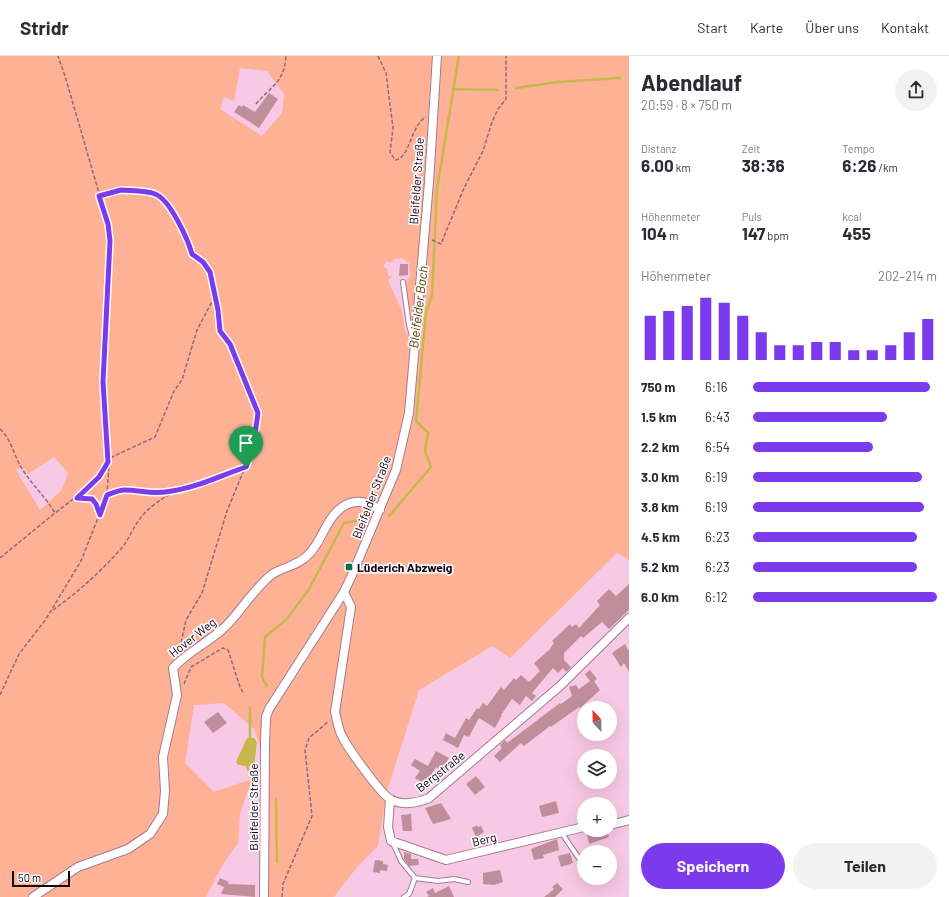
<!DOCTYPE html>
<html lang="de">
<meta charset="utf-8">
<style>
:root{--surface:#fff;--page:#f2f2f3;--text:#2b2b33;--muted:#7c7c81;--line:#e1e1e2;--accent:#7c3aed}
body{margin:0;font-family:Barlow,sans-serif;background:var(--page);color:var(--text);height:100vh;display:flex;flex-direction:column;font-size:15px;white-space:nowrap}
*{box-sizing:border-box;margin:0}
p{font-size:13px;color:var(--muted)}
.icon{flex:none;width:22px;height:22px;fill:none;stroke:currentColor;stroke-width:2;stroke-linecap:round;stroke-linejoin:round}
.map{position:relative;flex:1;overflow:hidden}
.panel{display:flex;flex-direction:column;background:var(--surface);width:320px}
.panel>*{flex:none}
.needle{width:26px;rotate:338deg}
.tools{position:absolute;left:577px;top:645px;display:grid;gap:8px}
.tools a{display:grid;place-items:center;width:40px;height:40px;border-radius:50%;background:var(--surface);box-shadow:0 4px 16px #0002;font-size:20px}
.scale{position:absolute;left:12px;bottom:10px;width:58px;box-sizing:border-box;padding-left:4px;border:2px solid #14060f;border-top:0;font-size:11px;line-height:14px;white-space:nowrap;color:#14060f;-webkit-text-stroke:3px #fdf8fb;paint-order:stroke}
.pin{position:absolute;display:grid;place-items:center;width:34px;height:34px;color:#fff;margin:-41px -17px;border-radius:50% 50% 50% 0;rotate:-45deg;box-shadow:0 0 4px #0007}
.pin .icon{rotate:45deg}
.round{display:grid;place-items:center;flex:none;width:42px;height:42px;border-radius:21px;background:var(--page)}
.headline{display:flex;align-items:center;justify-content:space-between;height:68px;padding:0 12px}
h1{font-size:22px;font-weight:700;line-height:30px}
.metrics{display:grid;grid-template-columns:repeat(3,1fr);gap:6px;height:68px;padding:4px 12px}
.metrics div{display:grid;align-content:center}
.metrics b{font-size:17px;font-weight:700}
.metrics small{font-size:11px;font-weight:400}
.metrics p{font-size:11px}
.chart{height:112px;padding:8px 12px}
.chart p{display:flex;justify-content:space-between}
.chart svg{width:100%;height:72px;margin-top:4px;stroke:var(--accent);stroke-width:6}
.primary-button{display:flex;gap:8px;margin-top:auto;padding:8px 12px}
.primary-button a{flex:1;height:46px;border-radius:24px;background:var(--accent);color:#fff;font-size:16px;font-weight:700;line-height:46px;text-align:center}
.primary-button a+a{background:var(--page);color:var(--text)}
ul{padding:0 12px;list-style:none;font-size:13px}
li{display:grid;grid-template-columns:64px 48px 1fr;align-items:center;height:30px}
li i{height:10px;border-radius:5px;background:var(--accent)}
header{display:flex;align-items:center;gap:24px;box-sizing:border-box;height:56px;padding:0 20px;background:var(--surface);border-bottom:1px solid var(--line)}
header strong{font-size:19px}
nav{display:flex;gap:22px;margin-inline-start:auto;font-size:14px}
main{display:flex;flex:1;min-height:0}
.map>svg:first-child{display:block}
.green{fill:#feb194;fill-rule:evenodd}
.water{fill:#c7b84b}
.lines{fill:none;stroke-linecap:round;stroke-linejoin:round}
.stream{stroke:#c7b84b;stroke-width:2.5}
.building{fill:#c08e9b}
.service-casing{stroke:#a47a93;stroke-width:6}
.minor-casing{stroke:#a47a93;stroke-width:10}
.path{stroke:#8b6c7f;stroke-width:1.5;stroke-dasharray:4 2;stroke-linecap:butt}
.service{stroke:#fff;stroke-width:4}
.minor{stroke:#fff;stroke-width:8}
.route-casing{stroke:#fff;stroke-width:8}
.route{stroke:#7c3aed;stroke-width:5}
.poi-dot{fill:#01734d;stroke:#fdf8fb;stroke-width:1.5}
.labels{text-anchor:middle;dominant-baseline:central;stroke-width:3.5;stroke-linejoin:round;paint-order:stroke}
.street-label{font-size:12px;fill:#14060f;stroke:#fdf8fb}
.poi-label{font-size:12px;font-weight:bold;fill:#14060f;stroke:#fdf8fb;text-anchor:start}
.water-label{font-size:13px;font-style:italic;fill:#4f480a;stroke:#fdf8fb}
</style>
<header>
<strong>Stridr</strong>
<nav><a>Start</a><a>Karte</a><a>Über uns</a><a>Kontakt</a></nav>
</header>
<main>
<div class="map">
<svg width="629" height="841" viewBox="0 0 629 841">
<rect width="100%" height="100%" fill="#f7c9e5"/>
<!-- green -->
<path class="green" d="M0 0H629V504L617 497 510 602 492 590 419 634 387 735 378 790 357 811 334 841H268L266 709 254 673 224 647 194 649 185 707 214 736 252 723 240 758 238 787 223 808 206 841H0ZM240 12 267 15 284 38 282 57 262 80 220 53 224 41 234 45ZM402 202 409 207 410 219 406 227 410 269 412 270 411 279 405 276 402 255 388 224 392 220H388L387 213 383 210 387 205 391 207 395 203ZM54 401 68 417 61 435 40 454 16 414 22 410 28 418Z"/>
<!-- water -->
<path class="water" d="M247 682H254L257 686 254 711 238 709 236 706Z"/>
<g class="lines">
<!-- stream -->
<path class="stream" d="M516 32 558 26 620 22
M453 33 498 34
M389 460 431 411 425 395 428 377 416 365 426 256 432 239 437 133 459 0
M267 630 262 621 265 581 287 563 309 533 344 467 361 464
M250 652V685
M246 708 258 738
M276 743 277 806"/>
</g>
<!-- building -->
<path class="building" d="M269 37 278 43 259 72 234 56 239 49 242 51 243 49 255 56Z
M400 208H408V219L399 220Z
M629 528V554L609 573 602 566 583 582 581 580 564 597V604L571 611 566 616 563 612 558 617 553 612 532 637 536 640 532 645 526 640 520 649 512 643 501 659H502L495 672 479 662 469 681 464 679 458 692 443 684 446 677 455 682 466 662 469 664 477 652 479 653 483 647 487 650 501 631 504 634 514 622 516 624 521 619 529 626 540 615 534 607 549 594 554 587 552 585 570 568 572 571 576 568 579 572 600 549 597 545 609 533 616 540Z
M625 588 629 595V616L624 607 621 611 612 597Z
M590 614 597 623 594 625 600 634 580 652 579 651 551 671 550 670 524 690 521 687 500 706 494 700 502 692 500 689 505 684 507 687 560 647 561 648 572 640 569 631 576 629 579 633 590 625 585 618Z
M218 656 227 667 213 677 204 666Z
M436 695 449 702 442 714 436 711 425 728 415 722 420 715 411 709 415 703 428 710Z
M476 720 485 731 475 739 466 728Z
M556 745 559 757 542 761 539 750Z
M441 747 451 763 433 768 425 752Z
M411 758 412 775H403L401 759Z
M477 769 478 771 481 770 484 776 476 781 472 772Z
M607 774 609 781 589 788 587 778Z
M557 783 559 794 543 799 544 802 534 804 531 793Z
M404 796 411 798V803H418L419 809 409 810 404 803Z
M570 797 573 807 561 811 558 800Z
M375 804 383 805V808L388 809 387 815 380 814V817L373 816Z
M500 814 503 826 494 829 483 828V817Z
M220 822 229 826 228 828 255 829V841L221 838 224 831 217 828Z
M557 827 563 833 555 841H544L554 833 552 831Z
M449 830 454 841H427L429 840 426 836 433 832 435 837Z"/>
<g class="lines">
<!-- service casing -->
<g class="service-casing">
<path id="service" d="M403 226 409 269 413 283
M561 776 580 804
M392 785 401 805 415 822 438 825 454 823 468 826
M404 841 409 838 415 822"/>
</g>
<!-- minor casing -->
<g class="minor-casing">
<path id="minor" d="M344 536 351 551 335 656C337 663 338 673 342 680 347 691 380 737 390 743 401 750 418 747 429 742L560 630 629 562
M390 743 388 771 391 785 446 804 584 771
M610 769 629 764
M33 841 78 811 128 793 150 778 163 758 165 735 163 701 177 639 173 612C187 596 208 587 225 571 241 555 253 534 271 519 282 511 298 510 308 499 322 486 325 464 341 452 354 442 367 445 380 454
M264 841 265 686 266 661 269 653 344 536 352 519 396 414 409 357 429 126 437 0"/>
</g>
<!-- path -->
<path class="path" d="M378 0 386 17 393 72 390 96 395 104C410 103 410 70 426 61
M256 48C272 29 284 27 286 0
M99 140 121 134 142 135 157 138 176 160 182 175 189 186 192 198 203 206 210 216 219 254 220 275 230 289 258 357 253 392 227 455 202 537 186 564 179 596
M432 184 441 188 464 132 483 95 492 66 498 53 506 43V0
M0 373C11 383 14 399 21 411 31 428 45 440 55 457L89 431 99 421 112 401 155 381 174 335 182 324 197 274 215 240
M107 439C113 437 120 434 125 434 138 434 151 438 165 436 194 433 219 420 246 411
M77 442 92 443 96 448 100 458
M0 502 55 457
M53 554C77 537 99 517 119 495 127 487 131 476 137 467 147 451 162 443 177 434
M184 628 191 611 223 592 228 594 240 631 244 638
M0 639 19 598 46 563 81 505 107 439 109 409 103 326 110 185 108 168 65 20 58 0
M282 841 283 828 312 760 305 694 309 682 329 665"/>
<!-- service -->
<use href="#service" class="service"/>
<!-- minor -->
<use href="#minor" class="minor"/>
</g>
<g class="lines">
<!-- route casing -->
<g class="route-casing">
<path id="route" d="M121 134C132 135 145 134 155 138 170 143 188 184 192 198L203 206 210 216 218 254 220 275 230 288 258 357 253 392 246 411C219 420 194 433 165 436 151 438 138 434 125 434 119 434 112 437 107 439L100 459 96 448 92 443 77 442 99 421 108 406 103 326 110 185 108 168 99 140Z"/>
</g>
<!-- route -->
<use href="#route" class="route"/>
</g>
<!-- markers -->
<rect class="poi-dot" x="345" y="507" width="8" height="8" rx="2"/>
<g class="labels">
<!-- street labels -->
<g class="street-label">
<text transform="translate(416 125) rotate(-86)">Bleifelder Straße</text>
<text transform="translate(371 441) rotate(-69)">Bleifelder Straße</text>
<text transform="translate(192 581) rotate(-38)">Hover Weg</text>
<text transform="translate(440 715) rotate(-38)">Bergstraße</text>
<text transform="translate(253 751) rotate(-90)">Bleifelder Straße</text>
<text transform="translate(484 783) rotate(-14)">Berg</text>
</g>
<!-- poi labels -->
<g class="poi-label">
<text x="357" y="511">Lüderich Abzweig</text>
</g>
<!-- water labels -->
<g class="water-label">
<text transform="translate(418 251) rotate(-83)">Bleifelder Bach</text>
</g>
</g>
</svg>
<div class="tools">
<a><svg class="needle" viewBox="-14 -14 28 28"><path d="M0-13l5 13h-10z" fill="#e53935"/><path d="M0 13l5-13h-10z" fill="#7c7c81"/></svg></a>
<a><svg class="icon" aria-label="layers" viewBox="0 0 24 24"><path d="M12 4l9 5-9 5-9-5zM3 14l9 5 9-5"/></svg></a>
<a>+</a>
<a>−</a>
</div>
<div class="scale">50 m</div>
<div class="pin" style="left:246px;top:411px;background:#1e9e55"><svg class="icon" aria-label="arrive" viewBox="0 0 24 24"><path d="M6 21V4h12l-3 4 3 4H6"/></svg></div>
</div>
<section class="panel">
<div class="headline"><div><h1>Abendlauf</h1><p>20:59 · 8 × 750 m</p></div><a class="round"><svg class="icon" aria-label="share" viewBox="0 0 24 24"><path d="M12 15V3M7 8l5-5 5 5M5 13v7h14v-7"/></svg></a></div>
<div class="metrics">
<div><p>Distanz</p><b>6.00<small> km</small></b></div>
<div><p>Zeit</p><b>38:36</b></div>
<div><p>Tempo</p><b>6:26<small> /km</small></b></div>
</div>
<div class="metrics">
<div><p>Höhenmeter</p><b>104<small> m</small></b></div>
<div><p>Puls</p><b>147<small> bpm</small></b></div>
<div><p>kcal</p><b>455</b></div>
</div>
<div class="chart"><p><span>Höhenmeter</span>202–214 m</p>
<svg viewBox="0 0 160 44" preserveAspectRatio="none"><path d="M5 44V17M15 44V14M25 44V11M35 44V6M45 44V9M55 44V17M65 44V27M75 44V35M85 44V35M95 44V33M105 44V33M115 44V38M125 44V38M135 44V35M145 44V27M155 44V19"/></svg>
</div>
<ul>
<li><b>750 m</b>6:16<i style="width:96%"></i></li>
<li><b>1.5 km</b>6:43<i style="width:73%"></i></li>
<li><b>2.2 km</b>6:54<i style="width:65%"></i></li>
<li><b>3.0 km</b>6:19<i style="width:92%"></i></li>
<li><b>3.8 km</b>6:19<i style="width:93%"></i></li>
<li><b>4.5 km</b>6:23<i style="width:89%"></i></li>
<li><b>5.2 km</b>6:23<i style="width:89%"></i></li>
<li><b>6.0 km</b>6:12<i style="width:100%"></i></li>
</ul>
<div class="primary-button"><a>Speichern</a><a>Teilen</a></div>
</section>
</main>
